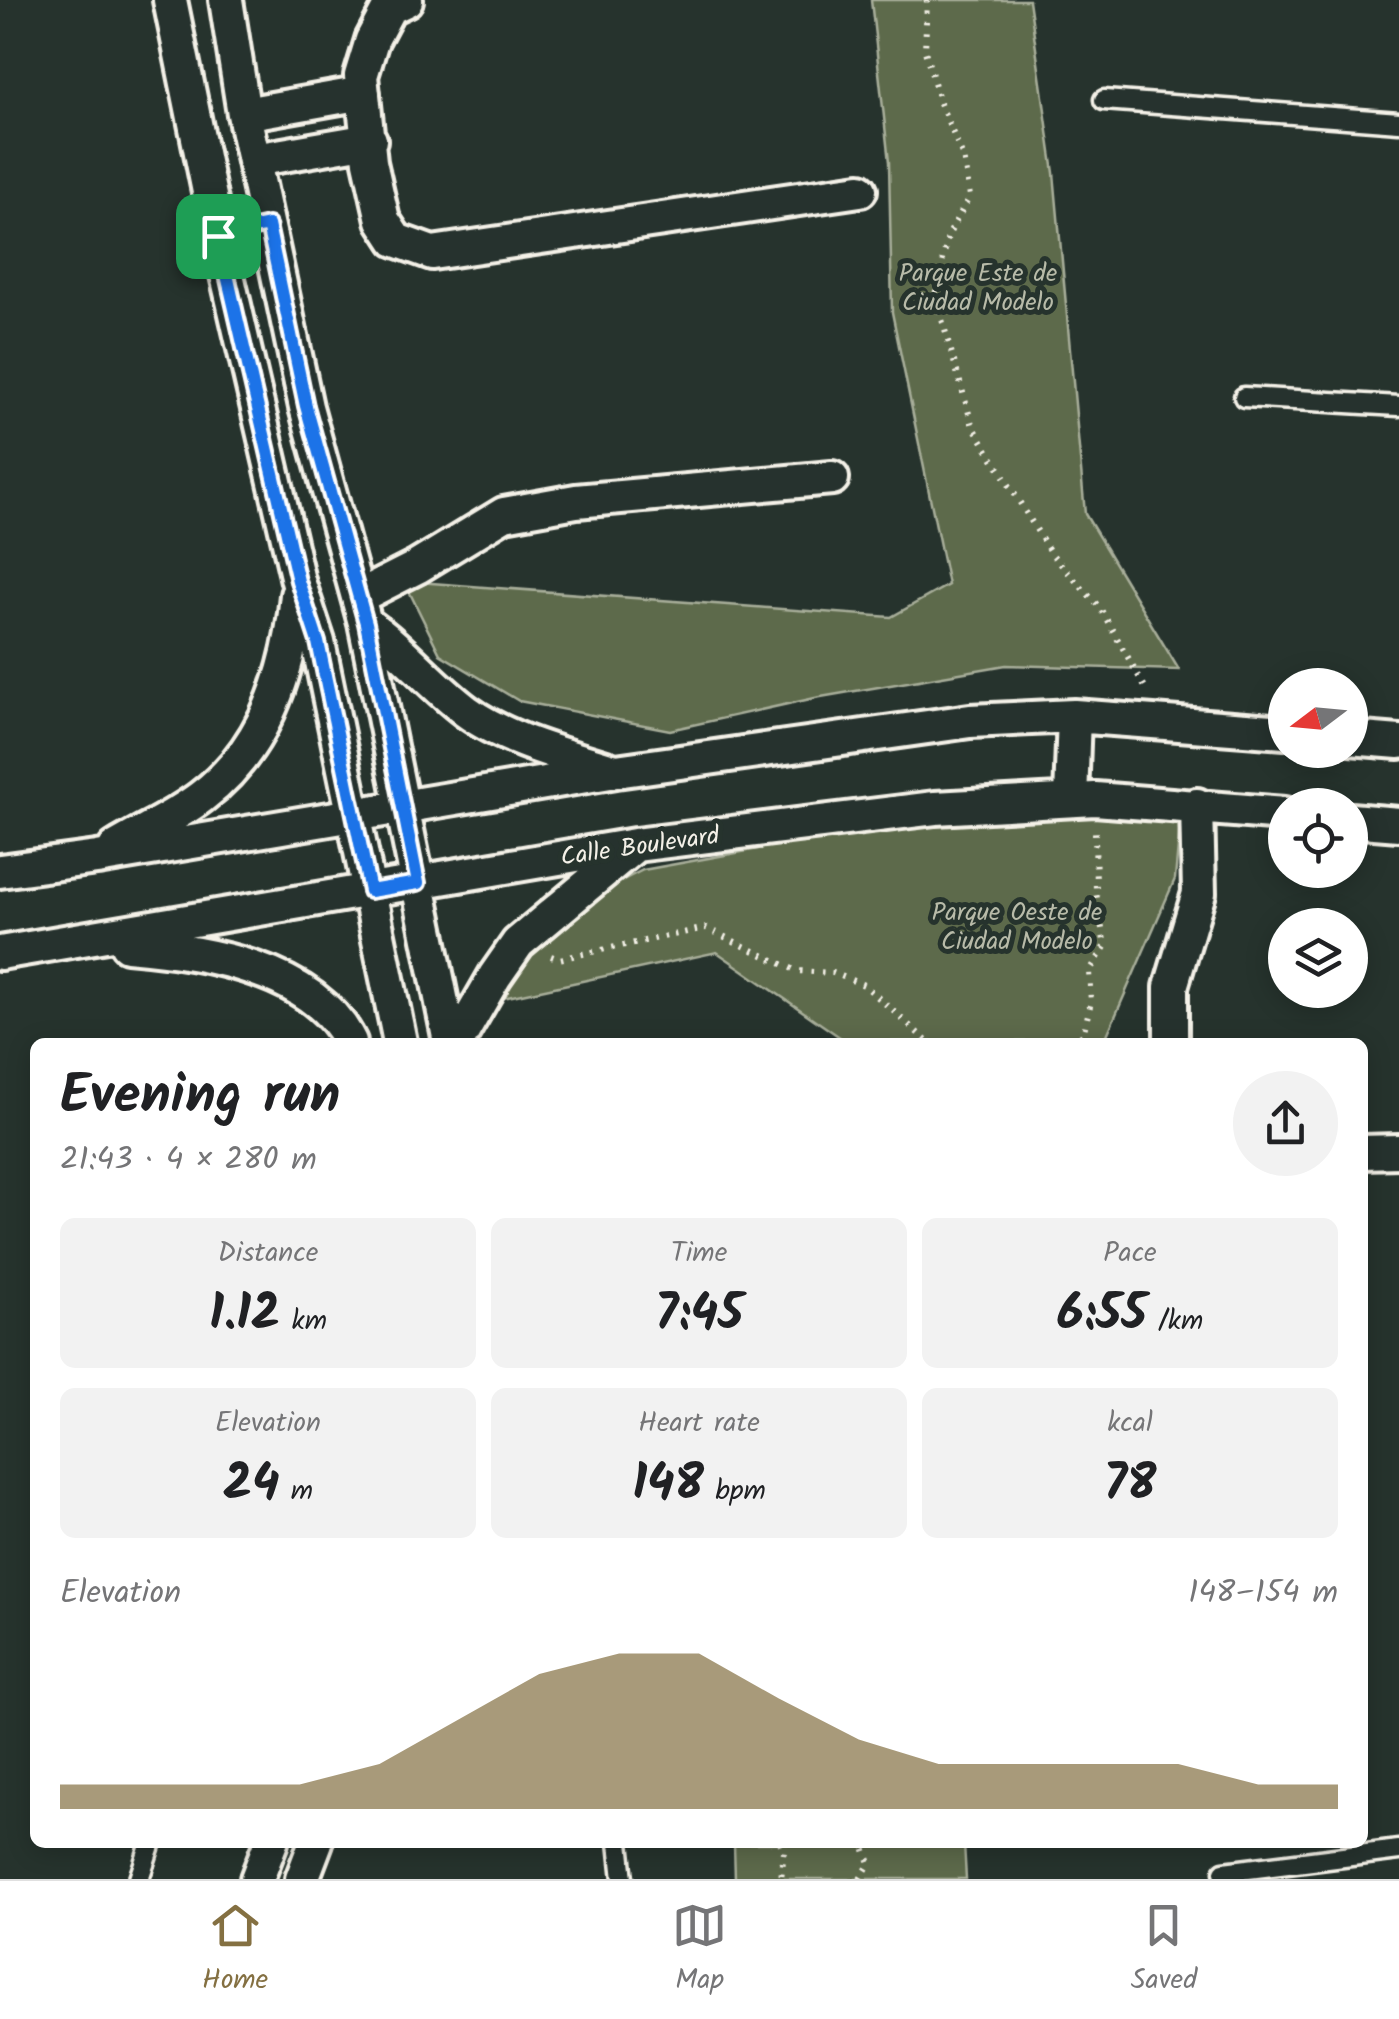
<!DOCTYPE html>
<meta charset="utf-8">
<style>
:root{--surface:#fff;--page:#f2f2f2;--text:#202124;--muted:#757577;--line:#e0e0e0;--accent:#847042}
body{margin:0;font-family:Kalam,sans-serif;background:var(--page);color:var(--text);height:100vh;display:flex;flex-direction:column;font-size:38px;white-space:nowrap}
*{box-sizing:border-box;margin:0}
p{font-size:32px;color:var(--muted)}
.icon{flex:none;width:55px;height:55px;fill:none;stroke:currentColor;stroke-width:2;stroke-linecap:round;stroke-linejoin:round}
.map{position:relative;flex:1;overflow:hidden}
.sheet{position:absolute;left:30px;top:1038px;width:1338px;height:810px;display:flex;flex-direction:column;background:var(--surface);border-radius:15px;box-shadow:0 5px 25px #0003}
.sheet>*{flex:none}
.needle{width:65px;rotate:254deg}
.controls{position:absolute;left:1268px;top:668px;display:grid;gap:20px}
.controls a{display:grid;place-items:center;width:100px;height:100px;border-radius:50%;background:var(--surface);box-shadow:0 5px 25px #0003;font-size:50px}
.pin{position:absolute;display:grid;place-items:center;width:85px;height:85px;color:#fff;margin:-42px;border-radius:20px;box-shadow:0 5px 15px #0006}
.round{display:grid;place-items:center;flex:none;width:105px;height:105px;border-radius:52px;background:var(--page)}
.headline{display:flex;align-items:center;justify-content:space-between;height:170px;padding:0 30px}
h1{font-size:55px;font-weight:600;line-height:75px}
.figures{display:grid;grid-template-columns:repeat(3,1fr);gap:15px;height:170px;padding:10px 30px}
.figures div{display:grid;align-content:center;border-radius:15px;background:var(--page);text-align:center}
.figures b{font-size:50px;font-weight:600}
.figures small{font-size:28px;font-weight:400}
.figures p{font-size:28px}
.chart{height:280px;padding:20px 30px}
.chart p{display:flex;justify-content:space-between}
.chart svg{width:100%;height:180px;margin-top:10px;fill:var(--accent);opacity:.7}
.tab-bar{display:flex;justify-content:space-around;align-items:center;height:140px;border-top:2px solid var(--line);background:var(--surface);font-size:28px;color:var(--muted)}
.tab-bar a{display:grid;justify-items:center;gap:5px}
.tab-bar .active{color:var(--accent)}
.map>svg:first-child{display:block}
.green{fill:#5d6a4b;stroke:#a8ae9a;stroke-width:2.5}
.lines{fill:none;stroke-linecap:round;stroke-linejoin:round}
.service-casing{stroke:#f4f1e8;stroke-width:25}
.minor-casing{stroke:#f4f1e8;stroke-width:40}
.path{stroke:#f4f1e8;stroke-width:6;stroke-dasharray:2.5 8;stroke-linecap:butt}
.service{stroke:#26332d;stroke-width:18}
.minor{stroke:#26332d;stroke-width:32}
.route-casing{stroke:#fff;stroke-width:20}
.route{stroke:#1a73e8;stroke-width:12}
.labels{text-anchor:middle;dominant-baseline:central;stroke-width:10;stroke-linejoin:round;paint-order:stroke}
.park-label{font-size:25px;fill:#b8bba9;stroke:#26332d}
.street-label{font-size:25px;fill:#f4f1e8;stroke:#26332d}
</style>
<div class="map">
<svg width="1399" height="1879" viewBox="0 0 1399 1879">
<rect width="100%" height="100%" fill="#26332d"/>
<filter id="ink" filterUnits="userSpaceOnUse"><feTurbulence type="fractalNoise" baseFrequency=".01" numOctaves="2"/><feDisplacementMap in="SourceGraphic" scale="20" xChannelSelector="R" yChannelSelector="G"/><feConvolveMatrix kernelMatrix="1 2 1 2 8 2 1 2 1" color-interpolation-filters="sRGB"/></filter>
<g filter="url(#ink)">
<!-- green -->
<path class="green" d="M871 0H1029L1054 173 1085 514 1179 670 1006 665 815 698 670 730 519 701 440 654 404 581 891 617 948 585 892 312 889 162Z
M1182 801 1175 879 1104 1042H847L717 952 503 998 532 926 643 870 933 817Z
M734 1843H964L966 1879H735Z"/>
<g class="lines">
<!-- service casing -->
<g class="service-casing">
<path id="service" d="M1104 100 1399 122
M1244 397 1399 406
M619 1842 623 1879
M1224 1872 1399 1850
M139 1879 151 1842"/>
</g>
<!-- minor casing -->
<g class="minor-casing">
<path id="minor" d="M170 0 218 236 298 581 318 642 400 1042
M226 0 244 114 306 407 365 623 450 1042
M406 0 389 8 372 40 361 76 370 162 383 220 396 240 432 253 860 190
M244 114 363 93
M254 160 370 140
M358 597 417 567 504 514 576 501 832 478
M365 623C403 649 430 684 466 711 505 740 565 755 612 770
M1350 738 1399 742
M1071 799 1074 716
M1350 820 1399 824
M115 848C143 831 175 817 201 797 265 749 290 672 297 595
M0 871 97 858 616 771 970 721 1074 716 1285 732
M127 945C201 951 314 968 350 1042
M0 953 635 845 935 808 1095 799 1285 814
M457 1042 495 976 518 943 632 848
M1171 1042V987L1199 893 1197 805
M1362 1152 1399 1151
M257 1879 271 1842
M302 1879 316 1842"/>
</g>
<!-- path -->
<path class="path" d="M927 0 925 51 940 103 963 157 970 196 948 236 935 295 972 424 1050 552 1100 608 1146 689
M551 956 559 959 706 928 797 971 833 973 864 985 928 1042
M1071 1042 1083 1035 1091 1002 1089 972 1105 947 1096 892 1095 831
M780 1842 784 1851 781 1879
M860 1879 870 1863 862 1842"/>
<!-- service -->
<use href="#service" class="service"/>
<!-- minor -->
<use href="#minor" class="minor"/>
</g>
</g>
<g class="lines" filter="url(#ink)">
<!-- route casing -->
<g class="route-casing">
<path id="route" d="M268 225 306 406 366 623 418 883 370 891 318 642 298 581 218 236Z"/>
</g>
<!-- route -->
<use href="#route" class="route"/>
</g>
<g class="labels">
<!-- park labels -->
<g class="park-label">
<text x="978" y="274">Parque Este de<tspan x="978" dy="29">Ciudad Modelo</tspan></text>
<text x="1017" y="913">Parque Oeste de<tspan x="1017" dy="29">Ciudad Modelo</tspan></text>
</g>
<!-- street labels -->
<g class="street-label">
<text transform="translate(640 847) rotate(-8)">Calle Boulevard</text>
</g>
</g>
</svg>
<div class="controls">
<a><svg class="needle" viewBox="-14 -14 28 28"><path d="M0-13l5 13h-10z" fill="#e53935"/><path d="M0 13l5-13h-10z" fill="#757577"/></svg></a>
<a><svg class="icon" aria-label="locate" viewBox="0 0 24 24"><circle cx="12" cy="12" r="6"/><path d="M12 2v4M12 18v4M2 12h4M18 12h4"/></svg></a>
<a><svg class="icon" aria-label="layers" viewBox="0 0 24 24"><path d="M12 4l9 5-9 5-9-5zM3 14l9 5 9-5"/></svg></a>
</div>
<div class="pin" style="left:218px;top:236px;background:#1e9e55"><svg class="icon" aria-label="arrive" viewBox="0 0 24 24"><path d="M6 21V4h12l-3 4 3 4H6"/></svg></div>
<section class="sheet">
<div class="headline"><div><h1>Evening run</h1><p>21:43 · 4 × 280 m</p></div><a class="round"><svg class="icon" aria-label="share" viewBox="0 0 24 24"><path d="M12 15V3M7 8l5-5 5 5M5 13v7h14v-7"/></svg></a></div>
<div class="figures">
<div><p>Distance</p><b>1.12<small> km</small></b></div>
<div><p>Time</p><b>7:45</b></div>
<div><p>Pace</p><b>6:55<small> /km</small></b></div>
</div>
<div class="figures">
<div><p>Elevation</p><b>24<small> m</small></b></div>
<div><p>Heart rate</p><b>148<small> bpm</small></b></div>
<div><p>kcal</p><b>78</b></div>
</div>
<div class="chart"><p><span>Elevation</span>148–154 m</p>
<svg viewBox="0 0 160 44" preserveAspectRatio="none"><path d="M0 44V38L10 38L20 38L30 38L40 33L50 22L60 11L70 6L80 6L90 17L100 27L110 33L120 33L130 33L140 33L150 38L160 38V44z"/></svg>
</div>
</section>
</div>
<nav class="tab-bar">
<a class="active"><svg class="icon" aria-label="home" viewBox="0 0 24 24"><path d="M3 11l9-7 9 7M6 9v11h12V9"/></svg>Home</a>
<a><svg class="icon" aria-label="map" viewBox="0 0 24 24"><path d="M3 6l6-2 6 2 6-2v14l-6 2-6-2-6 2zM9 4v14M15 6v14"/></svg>Map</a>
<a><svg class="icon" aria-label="saved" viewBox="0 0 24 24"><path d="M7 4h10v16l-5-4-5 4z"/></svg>Saved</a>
</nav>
